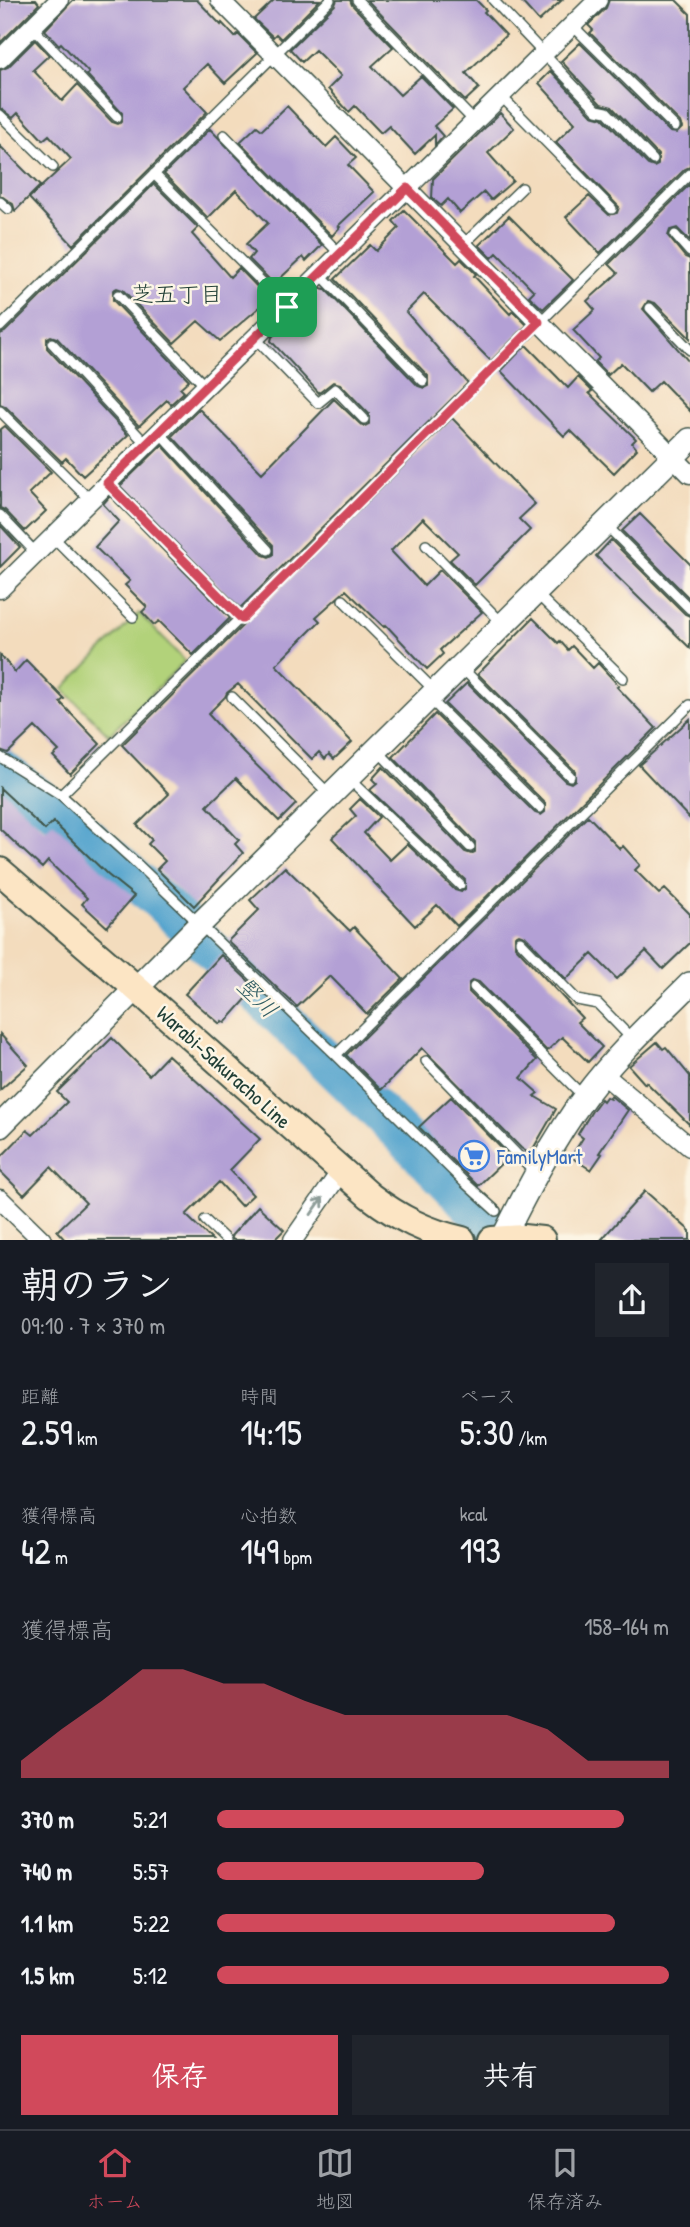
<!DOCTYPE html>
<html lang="ja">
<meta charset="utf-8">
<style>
:root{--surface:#171b24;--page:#20242c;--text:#f1f3f6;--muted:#9ea1a6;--line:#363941;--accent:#d1495b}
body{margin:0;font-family:"Patrick Hand","Klee One",sans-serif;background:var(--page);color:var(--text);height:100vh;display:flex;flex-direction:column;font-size:26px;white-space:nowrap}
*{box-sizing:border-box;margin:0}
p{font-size:23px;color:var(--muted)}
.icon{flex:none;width:38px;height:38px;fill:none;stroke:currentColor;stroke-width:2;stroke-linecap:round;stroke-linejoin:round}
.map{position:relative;height:1240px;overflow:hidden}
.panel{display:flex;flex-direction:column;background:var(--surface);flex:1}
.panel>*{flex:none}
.pin{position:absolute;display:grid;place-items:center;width:60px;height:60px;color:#fff;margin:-30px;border-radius:14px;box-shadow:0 4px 10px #0006}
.round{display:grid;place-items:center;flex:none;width:74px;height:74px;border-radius:0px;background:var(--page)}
.headline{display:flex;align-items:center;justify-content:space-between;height:119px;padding:0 21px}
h1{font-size:38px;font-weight:600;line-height:52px}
.metrics{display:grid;grid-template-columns:repeat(3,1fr);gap:10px;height:119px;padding:7px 21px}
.metrics div{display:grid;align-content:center}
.metrics b{font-size:35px;font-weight:600}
.metrics small{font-size:19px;font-weight:400}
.metrics p{font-size:19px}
.chart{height:196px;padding:14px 21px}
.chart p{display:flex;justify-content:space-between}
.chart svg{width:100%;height:126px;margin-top:7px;fill:var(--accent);opacity:.7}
.action{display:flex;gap:14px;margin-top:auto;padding:14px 21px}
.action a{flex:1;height:80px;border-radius:0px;background:var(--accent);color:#fff;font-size:28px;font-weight:600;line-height:80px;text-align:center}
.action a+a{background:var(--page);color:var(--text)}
ul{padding:0 21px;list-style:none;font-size:23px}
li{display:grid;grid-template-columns:112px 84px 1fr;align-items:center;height:52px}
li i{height:18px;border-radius:9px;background:var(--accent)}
.tabs{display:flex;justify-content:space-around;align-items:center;height:98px;border-top:2px solid var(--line);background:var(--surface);font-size:19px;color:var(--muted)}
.tabs a{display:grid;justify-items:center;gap:4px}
.tabs .current{color:var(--accent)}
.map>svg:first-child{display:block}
.green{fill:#b2d27a;stroke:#688857;stroke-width:2}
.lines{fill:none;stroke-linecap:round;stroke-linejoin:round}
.river{stroke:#54a4ce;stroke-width:40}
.building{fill:#b3a0d5}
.service-casing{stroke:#3f5549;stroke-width:12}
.minor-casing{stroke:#3f5549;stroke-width:21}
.tertiary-casing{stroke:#3f5549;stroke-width:26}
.secondary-casing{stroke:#3f5549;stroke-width:30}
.service{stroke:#fff;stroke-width:9}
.minor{stroke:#fff;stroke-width:18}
.tertiary{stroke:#fff;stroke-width:23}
.secondary{stroke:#fce5c4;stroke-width:26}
.oneway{stroke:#8f9e9a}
.route-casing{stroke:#fff;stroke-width:14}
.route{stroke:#d1495b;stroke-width:9}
.labels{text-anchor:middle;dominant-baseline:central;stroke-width:5;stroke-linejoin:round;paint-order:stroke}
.street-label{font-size:21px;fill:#1f3d34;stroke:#fcf5e5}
.shop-label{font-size:21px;fill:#366cbe;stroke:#fcf5e5;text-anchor:start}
.neighbourhood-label{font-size:23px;fill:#1f3d34;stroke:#fcf5e5}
.water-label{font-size:23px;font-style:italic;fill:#2f5c62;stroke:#fcf5e5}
</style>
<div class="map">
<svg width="690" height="1240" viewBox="0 0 690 1240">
<rect width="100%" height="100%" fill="#fcf5e5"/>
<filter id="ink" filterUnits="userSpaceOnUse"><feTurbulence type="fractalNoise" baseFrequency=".0143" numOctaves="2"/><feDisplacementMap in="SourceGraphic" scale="14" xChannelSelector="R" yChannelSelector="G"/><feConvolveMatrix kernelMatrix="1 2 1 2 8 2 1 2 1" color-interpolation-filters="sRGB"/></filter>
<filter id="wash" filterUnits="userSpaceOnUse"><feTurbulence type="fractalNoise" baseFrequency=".00686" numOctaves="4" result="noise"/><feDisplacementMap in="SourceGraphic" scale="28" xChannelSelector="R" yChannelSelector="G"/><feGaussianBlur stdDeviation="1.57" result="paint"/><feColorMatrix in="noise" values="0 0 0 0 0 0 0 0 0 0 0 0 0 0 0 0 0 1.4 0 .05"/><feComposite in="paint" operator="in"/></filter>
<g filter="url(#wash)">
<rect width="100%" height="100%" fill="#f3dcbd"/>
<!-- green -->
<path class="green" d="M139 613 185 661 109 735 63 689Z"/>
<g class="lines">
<!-- river -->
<path class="river" d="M0 769C100 841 190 928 278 1014 354 1088 431 1162 503 1240"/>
</g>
<g id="blocks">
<!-- building -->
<path class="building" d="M0 0H36L39 4 0 43Z
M73 0H197L221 25 222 23 235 37 238 34 257 53 225 83 207 64 183 87 207 112 73 245 29 198 71 159 49 135 43 140 18 113 13 118 0 108V70L8 67 35 40 49 55 33 70 62 101 77 85 112 122 118 124 122 122V113L87 75 89 73 61 43 59 45 45 30Z
M274 0H320L281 39 276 34 273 37 254 19Z
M337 0H350L352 5 393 47 372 66 400 95 421 76 453 109 434 126 443 136 435 145V135L415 154 389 126 381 133 355 106 349 112 328 89 341 76 315 50 302 62 290 49 335 5Z
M367 0H476L486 10 484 12 506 35 466 73 479 88 465 101Z
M520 0H562L539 21Z
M609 0H676L690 14V167L685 169 600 253 566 217 589 196 609 215 617 213 619 207 556 142 575 123 539 83 551 71 592 115 603 118 648 165 654 167 658 165V155L612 107 601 104 561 61 580 43 670 132 677 133 682 128 680 122 590 33 593 30 588 25 606 8Z
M287 106 326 147 336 137 356 158 348 165 374 192 338 226 340 227 332 236 240 142 257 126 262 130Z
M500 113 514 128 488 153 513 181 491 200 484 192 460 213 448 199 441 206 432 198 433 179Z
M210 129 322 245 306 261 303 257 274 284 249 259 254 253 246 244 268 223 236 190 208 218 164 174Z
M0 146 40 186 15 211 13 204 0 195Z
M154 184 198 228 192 234 230 277 239 268 264 294 262 296 267 301 220 341 198 321 174 343 123 290 117 288 113 290V300L189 380 180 388 184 392 171 404 167 400 139 426 57 338 51 336 47 338V348L128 435 83 476 66 458 62 462 5 406 0 404V334L5 332Z
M690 184V241L677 228 670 230 668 236 685 257 690 259V338L655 303 648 301 643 309 690 363V411L661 381 649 392 621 363 608 375 595 362 599 358 573 330 595 310 587 301 618 273 609 264Z
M404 210 457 263 461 259 476 274 474 276 510 314 513 311 527 325 491 361 424 294 406 312 468 383 240 608 120 486 162 445 263 555 269 557 273 555V545L172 436 199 409 262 473 334 399 360 424 365 426 369 424V414L340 384 333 382 319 393 271 341 272 337 321 288 325 289 418 386 424 388 428 386V376L335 279 370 245 376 251 399 228 393 221Z
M509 216 573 280 543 309 529 296 534 291 497 253 492 258 479 245Z
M526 345 568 388 578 377 592 391 589 393 636 439 632 443 637 449 614 473 570 430 564 436 501 371Z
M452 418 535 504 519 519 530 530 475 585 450 560 458 553 423 518 391 551 424 586 440 570 482 612 440 650 443 654 427 669 386 625 384 627 346 590 316 617 320 621 276 665 352 742 334 759 329 754 325 759 319 752 312 759 238 684 227 693 225 697 208 714 238 747 296 804 279 821 236 778 207 806 239 840 235 844 243 853 194 906 157 869 165 861 148 844 152 840 137 825 169 794 122 745Z
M5 426 51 472 29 493 46 511 25 531 5 510 0 508V430Z
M110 496 230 618 193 655 159 621 154 625 142 612 147 607 125 585 130 581 95 547 119 521 103 504Z
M640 514 690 564V599L622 531Z
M0 525 20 547 0 567Z
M611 540 685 614 690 616V648L596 556Z
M533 618 558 643 560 641 568 650 572 646 593 668 598 663 619 686 617 687 656 728 457 926 437 905 415 926 332 838 356 816 350 809 360 799 379 817 364 833 390 860 407 844 455 890 461 892 465 889V880L370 790 377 784 372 779 383 767 465 852 471 854 475 852V842L393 757 435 714 535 813 541 815 545 812V803L445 704 467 683 565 781 571 783 575 780V771L478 674Z
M0 655 15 672 26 660 64 699 60 702 100 744 70 774 53 756 59 751 35 727 8 753 0 750Z
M690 719V819L639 765Z
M0 788 45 830 53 822 108 875 134 896 107 927 82 904 87 898 48 861 42 868 0 829Z
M588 816 620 849 623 846 640 865 635 870 659 894 665 889 690 914V943L663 969 646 951 617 979 592 954 566 979 525 936 519 934 515 936V946L582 1018 577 1022 602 1047 588 1062 562 1037 547 1051 479 982 473 980 469 983V992L537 1060 521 1078 538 1093 534 1096 556 1109 530 1154 521 1148 422 1048 381 1090 346 1055Z
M285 867 350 931 354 927 403 979 367 1014 330 976 297 1007 228 941 259 910 250 900Z
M221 955 256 988 225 1023 222 1021 220 1024 185 994Z
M0 1034 28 1065 0 1090Z
M112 1038 149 1075 168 1055 260 1139 230 1170 253 1195 241 1206 219 1182 186 1215 212 1240H65L57 1231 86 1203 51 1167 24 1195 0 1171V1158L27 1130 33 1135 67 1102 57 1092Z
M657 1042 663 1049 666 1047 690 1076V1125L646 1082 645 1084 629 1066Z
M611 1096 628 1110 599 1153 602 1154 591 1170 571 1157 583 1138 578 1134 592 1111 601 1099 603 1101 606 1097 610 1099Z
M451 1097 509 1156 478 1186 419 1127Z
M645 1191 690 1231V1240H601Z
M258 1206 284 1230 274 1240H233L231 1236Z"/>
</g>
</g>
<g filter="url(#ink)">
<use href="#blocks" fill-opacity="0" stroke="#3f5549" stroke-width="2"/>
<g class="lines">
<!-- service casing -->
<g class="service-casing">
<path id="service" d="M357 0 475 122
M493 0 597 110 607 112 653 160
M572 25 675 127
M32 27 117 117
M501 96 612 209
M0 115 53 167
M224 135 340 254
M154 174 287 307
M0 202 8 209
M675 235 690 252
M463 245 522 188
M320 274 423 381
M118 295 206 387
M650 308 690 350
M0 327 330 0
M255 338 318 403 335 389 364 419
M52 343 147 445
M0 411 90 500
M159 432 268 550
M107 483 241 619
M0 515 36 553
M605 524 690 609
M53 537 133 617
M426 545 503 624
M537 594 623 678
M343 600 434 690
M462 668 570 776
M232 697 330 795
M430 699 540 808
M378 751 470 847
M0 757 61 795 135 862 336 1055 464 1182 496 1211
M348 778 460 885
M61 795 690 174
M520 941 577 1000 598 1004 632 1039
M474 987 584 1097
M336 1055 690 705
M426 1061 535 1173
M205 1220 226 1240"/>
</g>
<!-- minor casing -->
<g class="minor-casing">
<path id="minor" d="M220 0 690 474
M0 59 59 0
M0 589 598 0
M603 1074 690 1147
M0 1199 42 1240
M293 1240 341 1171"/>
</g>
<!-- tertiary casing -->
<g class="tertiary-casing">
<path id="tertiary" d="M0 1126 198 926 690 440
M502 1240C526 1192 554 1138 586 1095 617 1054 654 1020 690 984"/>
</g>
<!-- secondary casing -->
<g class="secondary-casing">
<path id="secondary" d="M0 871 137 989 370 1196C399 1218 426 1232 462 1240
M492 1240 523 1238 542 1240"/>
</g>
<!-- service -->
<use href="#service" class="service"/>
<!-- minor -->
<use href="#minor" class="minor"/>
<!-- tertiary -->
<use href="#tertiary" class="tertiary"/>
<!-- secondary -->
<use href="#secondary" class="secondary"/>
</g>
<!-- one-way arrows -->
<defs><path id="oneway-shaft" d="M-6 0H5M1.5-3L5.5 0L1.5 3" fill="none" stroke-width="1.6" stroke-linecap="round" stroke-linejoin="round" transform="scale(1.75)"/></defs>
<use class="oneway" href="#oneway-shaft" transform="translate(317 1206) rotate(-55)"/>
</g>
<g class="lines" filter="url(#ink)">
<!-- route casing -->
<g class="route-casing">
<path id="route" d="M407 188 539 322 242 619 107 483Z"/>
</g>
<!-- route -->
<use href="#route" class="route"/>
</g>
<!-- icons -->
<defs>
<g id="supermarket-ring" transform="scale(1.575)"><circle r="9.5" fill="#fcf5e5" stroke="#3f7fe0" stroke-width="1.5"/><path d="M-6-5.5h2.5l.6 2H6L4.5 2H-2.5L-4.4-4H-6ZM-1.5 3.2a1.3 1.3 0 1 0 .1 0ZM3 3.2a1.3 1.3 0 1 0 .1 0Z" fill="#3f7fe0"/></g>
</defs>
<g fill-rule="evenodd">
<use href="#supermarket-ring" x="474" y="1156"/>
</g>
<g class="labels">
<!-- street labels -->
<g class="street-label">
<text transform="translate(224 1067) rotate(42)">Warabi-Sakuracho Line</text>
</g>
<!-- shop labels -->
<g class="shop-label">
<text x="497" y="1156">FamilyMart</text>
</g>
<!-- neighbourhood labels -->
<g class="neighbourhood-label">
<text x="177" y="293">芝五丁目</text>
</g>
<!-- water labels -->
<g class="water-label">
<text transform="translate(258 997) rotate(45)">竪川</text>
</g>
</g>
</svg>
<div class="pin" style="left:287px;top:307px;background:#1e9e55"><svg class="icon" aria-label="arrive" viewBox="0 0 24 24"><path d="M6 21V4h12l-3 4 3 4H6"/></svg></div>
</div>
<section class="panel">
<div class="headline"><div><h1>朝のラン</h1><p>09:10 · 7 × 370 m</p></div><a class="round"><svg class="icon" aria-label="share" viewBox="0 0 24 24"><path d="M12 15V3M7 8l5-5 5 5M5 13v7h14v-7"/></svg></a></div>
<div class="metrics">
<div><p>距離</p><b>2.59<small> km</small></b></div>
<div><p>時間</p><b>14:15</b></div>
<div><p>ペース</p><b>5:30<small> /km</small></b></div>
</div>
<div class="metrics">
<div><p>獲得標高</p><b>42<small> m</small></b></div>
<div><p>心拍数</p><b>149<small> bpm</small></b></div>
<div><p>kcal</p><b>193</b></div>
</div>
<div class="chart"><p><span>獲得標高</span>158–164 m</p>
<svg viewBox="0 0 160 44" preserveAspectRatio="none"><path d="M0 44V38L10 27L20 17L30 6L40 6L50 11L60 11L70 17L80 22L90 22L100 22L110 22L120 22L130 27L140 38L150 38L160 38V44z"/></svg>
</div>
<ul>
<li><b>370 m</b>5:21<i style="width:90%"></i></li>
<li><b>740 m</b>5:57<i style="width:59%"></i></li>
<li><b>1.1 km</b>5:22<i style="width:88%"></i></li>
<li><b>1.5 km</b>5:12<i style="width:100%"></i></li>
</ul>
<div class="action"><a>保存</a><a>共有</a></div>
</section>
<nav class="tabs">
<a class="current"><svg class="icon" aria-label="home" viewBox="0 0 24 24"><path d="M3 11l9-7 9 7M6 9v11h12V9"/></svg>ホーム</a>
<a><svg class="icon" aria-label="map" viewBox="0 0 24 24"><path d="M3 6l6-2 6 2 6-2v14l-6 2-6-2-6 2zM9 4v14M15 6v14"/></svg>地図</a>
<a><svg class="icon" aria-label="saved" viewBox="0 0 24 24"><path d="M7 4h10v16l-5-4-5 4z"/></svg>保存済み</a>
</nav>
